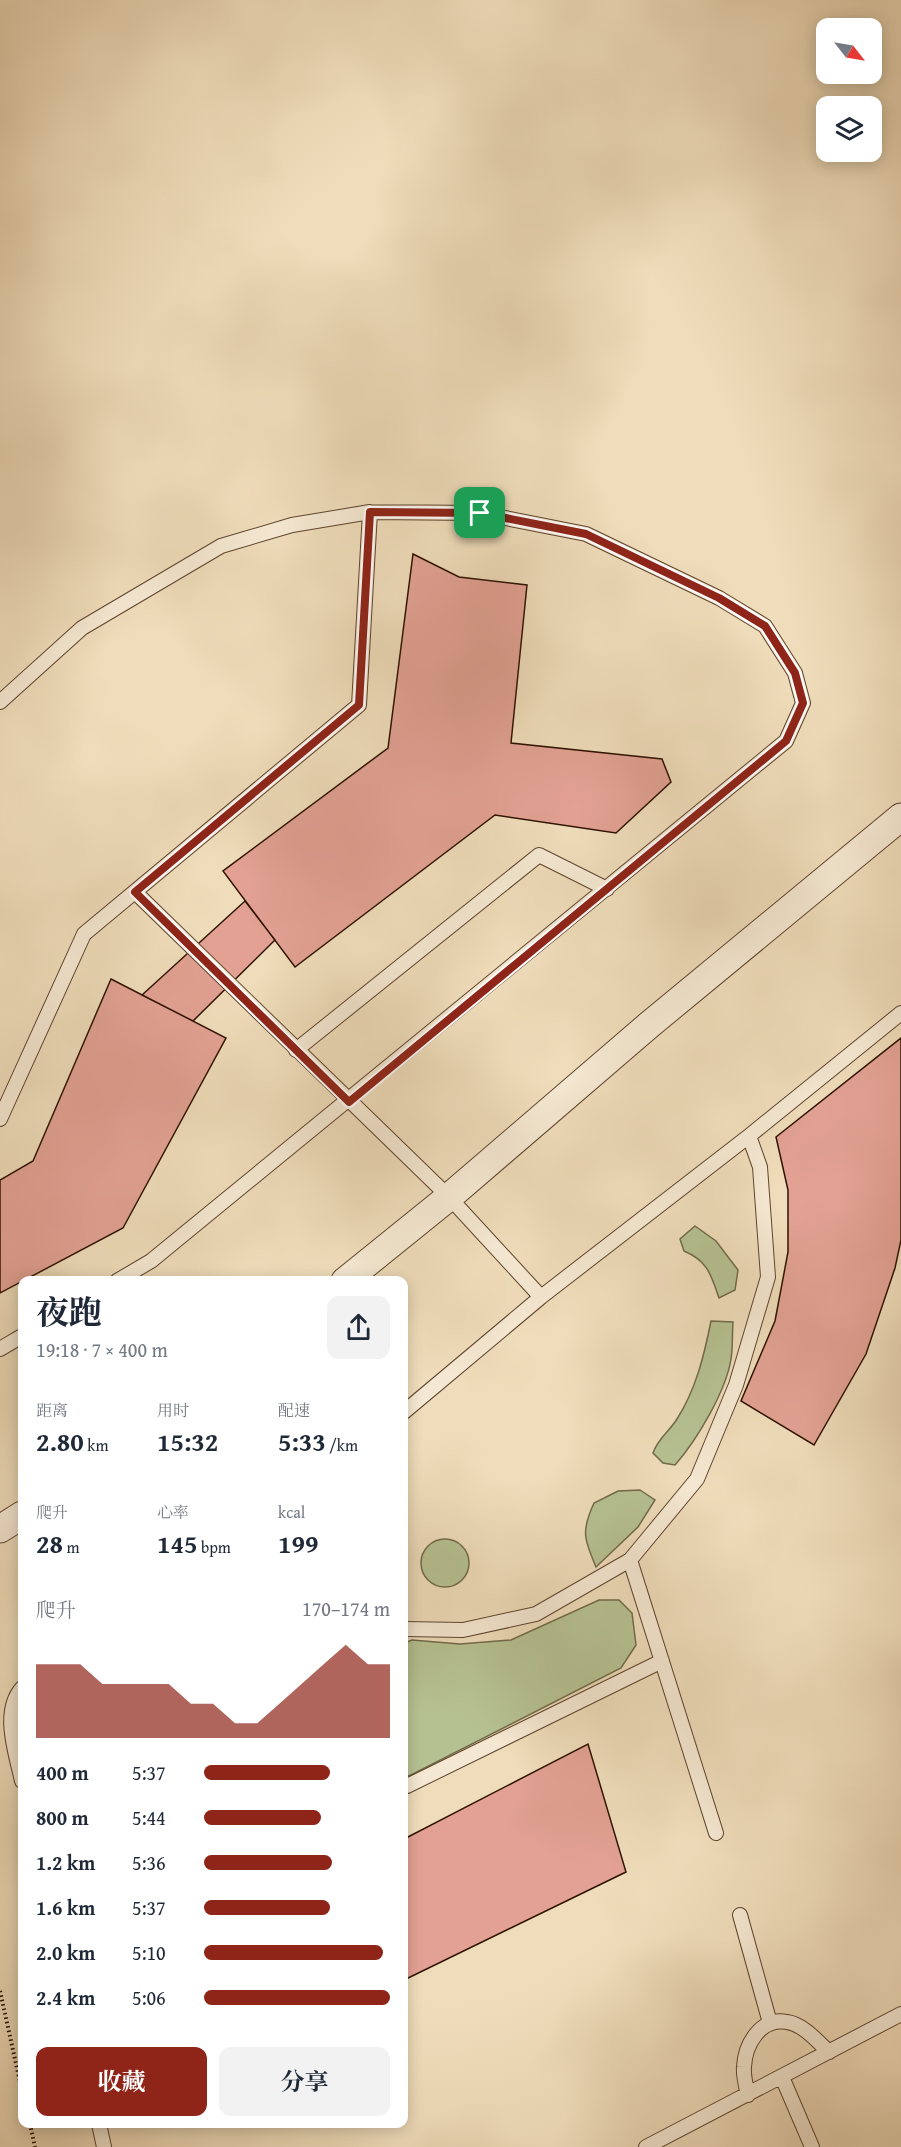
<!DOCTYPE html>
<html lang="zh">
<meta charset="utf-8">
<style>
:root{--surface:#fff;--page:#f2f2f3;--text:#1f2937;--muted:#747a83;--accent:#8f2418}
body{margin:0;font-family:"Gentium Book Plus","Noto Serif SC",serif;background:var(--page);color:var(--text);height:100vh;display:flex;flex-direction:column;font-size:22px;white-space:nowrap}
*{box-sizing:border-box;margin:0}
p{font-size:20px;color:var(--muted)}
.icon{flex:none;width:33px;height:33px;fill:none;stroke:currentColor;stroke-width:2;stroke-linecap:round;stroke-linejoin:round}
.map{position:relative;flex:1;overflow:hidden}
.sheet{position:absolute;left:18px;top:1276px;width:390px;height:852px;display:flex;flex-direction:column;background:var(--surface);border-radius:12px;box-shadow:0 3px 15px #0003}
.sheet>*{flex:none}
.needle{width:39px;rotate:121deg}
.tools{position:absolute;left:816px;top:18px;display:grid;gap:12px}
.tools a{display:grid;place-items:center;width:66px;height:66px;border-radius:12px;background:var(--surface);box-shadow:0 3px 15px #0003;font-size:30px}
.pin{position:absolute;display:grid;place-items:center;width:51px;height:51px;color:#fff;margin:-26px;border-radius:12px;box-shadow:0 3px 9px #0006}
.round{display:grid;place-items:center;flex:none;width:63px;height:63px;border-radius:12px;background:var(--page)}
.headline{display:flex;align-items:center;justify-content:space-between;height:102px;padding:0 18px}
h1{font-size:33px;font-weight:700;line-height:45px}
.figures{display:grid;grid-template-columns:repeat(3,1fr);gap:9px;height:102px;padding:6px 18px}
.figures div{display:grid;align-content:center}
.figures b{font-size:26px;font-weight:700}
.figures small{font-size:16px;font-weight:400}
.figures p{font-size:16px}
.chart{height:168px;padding:12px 18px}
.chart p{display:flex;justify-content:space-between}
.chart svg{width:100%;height:108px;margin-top:6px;fill:var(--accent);opacity:.7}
.action{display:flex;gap:12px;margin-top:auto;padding:12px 18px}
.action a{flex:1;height:69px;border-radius:12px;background:var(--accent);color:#fff;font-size:24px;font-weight:700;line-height:69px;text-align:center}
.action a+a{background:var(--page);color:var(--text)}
ul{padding:0 18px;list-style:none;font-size:20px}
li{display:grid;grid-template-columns:96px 72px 1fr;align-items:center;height:45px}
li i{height:15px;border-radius:8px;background:var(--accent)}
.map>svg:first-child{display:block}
.green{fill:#b6c192;stroke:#726a49;stroke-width:1.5}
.building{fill:#e2a193;stroke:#2e1200;stroke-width:1.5}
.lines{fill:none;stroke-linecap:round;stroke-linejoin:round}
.service-casing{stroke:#5e442e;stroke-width:16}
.minor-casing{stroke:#5e442e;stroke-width:29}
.path{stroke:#2e1200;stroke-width:4;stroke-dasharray:1.5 3;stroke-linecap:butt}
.service{stroke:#f5e8d2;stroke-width:14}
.minor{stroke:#f5e8d2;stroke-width:27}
.route-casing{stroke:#fff;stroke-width:12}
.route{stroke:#8f2418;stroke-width:8}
</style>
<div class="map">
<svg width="901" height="2147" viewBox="0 0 901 2147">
<rect width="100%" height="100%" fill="#efdcba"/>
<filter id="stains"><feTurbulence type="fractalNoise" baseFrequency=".00333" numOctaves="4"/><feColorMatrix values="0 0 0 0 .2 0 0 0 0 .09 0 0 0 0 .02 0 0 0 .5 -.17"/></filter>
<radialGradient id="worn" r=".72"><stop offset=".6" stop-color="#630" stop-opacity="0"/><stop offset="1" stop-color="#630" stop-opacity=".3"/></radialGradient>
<!-- green -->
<path class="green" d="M695 1226 716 1241 738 1270 735 1290 719 1298C711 1275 708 1261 684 1251L680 1239Z
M711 1321 733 1322C732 1334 733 1347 731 1359 726 1391 697 1440 675 1465L663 1463 653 1453C658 1438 669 1432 677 1419 696 1389 704 1356 711 1321Z
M640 1490 655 1500 638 1527 596 1567C584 1539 581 1531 594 1503L618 1491Z
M421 1563a24 24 0 1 1 48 0a24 24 0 1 1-48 0Z
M599 1600H619L632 1613 636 1645 621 1668 409 1776 404 1774V1643L412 1640 460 1644 511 1640Z"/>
<!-- building -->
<path class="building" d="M413 554 459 577 527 585 511 743 662 759 671 782 616 833 495 815 295 967 223 871 388 748Z
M245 901 275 940 193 1021 142 995Z
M111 979 226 1038 123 1228 0 1293V1180L33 1161Z
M901 1038V1240L895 1268 866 1354 814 1445 741 1401 775 1321 788 1252V1190L776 1137Z
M588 1744 626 1872 404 1980V1839Z"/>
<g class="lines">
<!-- service casing -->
<g class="service-casing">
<path id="service" d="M0 702 82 628 221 546 292 525 370 512 480 513 586 534 719 598 765 626 795 673 803 703 786 741 151 1261 117 1281
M135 892 449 1197 541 1297
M296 1050 539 855 607 889
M0 1119 84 934 359 705 370 512
M0 1349 22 1336
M404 1412 541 1297 749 1136 901 1013
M630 1560 716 1833
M404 1629 463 1630 536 1614 630 1560 697 1479 736 1385 768 1277 760 1167 749 1136
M22 1688C1 1712 16 1753 22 1781
M404 1785 407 1786 662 1661
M740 1915 770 2023
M782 2077 812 2147
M748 2095C746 2086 743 2075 744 2067 745 2044 761 2017 787 2022 803 2024 818 2042 829 2052
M99 2124 104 2147
M646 2147 901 2014"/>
</g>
<!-- minor casing -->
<g class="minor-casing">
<path id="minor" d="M345 1281 449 1197 649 1025 901 817
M0 1529 22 1515"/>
</g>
<!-- path -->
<path class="path" d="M0 1991 22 2091
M30 2124 35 2147"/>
<!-- service -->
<use href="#service" class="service"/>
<!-- minor -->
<use href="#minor" class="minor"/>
</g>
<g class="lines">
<!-- route casing -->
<g class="route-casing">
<path id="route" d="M370 512 480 513 586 534 719 598 765 626 795 673 803 703 786 741 349 1102 135 892 359 705Z"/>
</g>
<!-- route -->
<use href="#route" class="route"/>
</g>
<rect width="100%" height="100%" filter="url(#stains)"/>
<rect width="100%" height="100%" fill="url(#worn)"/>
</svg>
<div class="tools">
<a><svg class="needle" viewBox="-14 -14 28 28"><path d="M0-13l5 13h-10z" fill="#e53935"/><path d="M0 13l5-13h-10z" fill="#747a83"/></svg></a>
<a><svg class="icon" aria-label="layers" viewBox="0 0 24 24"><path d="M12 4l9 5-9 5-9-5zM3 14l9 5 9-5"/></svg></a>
</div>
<div class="pin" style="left:480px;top:513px;background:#1e9e55"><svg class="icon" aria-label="arrive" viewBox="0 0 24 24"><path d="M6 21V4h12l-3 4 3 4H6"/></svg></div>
<section class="sheet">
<div class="headline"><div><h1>夜跑</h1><p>19:18 · 7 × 400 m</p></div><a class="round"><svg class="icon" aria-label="share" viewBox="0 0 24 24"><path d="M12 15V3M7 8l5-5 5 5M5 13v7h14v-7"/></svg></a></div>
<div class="figures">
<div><p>距离</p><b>2.80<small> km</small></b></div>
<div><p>用时</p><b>15:32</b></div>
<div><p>配速</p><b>5:33<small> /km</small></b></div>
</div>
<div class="figures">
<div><p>爬升</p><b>28<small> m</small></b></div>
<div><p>心率</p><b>145<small> bpm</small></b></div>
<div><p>kcal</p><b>199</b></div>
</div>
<div class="chart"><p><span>爬升</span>170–174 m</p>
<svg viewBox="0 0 160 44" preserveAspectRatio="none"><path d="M0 44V14L10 14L20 14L30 22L40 22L50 22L60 22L70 30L80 30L90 38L100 38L110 30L120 22L130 14L140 6L150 14L160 14V44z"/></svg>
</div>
<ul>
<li><b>400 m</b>5:37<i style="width:68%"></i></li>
<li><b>800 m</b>5:44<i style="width:63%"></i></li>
<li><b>1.2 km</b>5:36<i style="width:69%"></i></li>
<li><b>1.6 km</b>5:37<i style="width:68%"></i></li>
<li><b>2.0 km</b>5:10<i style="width:96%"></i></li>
<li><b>2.4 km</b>5:06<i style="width:100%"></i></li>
</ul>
<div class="action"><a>收藏</a><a>分享</a></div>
</section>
</div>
